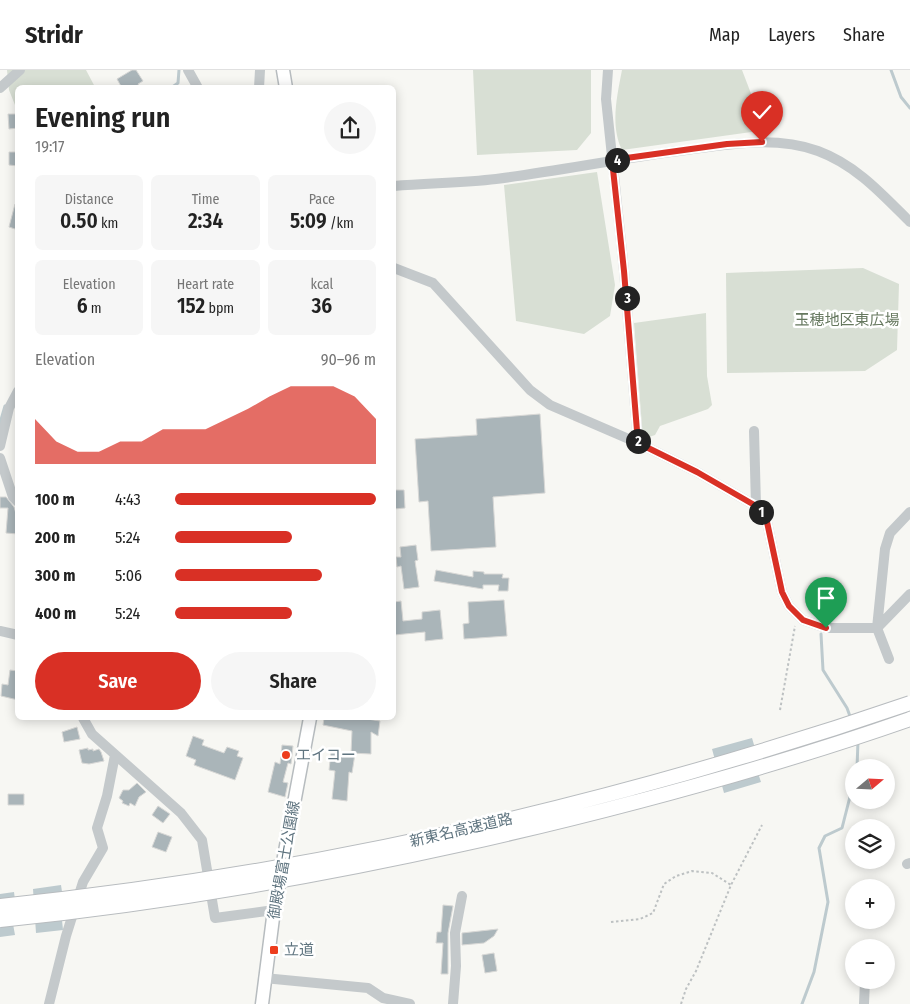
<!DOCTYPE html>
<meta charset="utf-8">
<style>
:root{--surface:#fff;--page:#f6f6f6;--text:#222;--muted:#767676;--line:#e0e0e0;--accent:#d93025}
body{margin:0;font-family:"Fira Sans Condensed","Noto Sans JP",sans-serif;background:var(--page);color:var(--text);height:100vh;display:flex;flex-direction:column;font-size:19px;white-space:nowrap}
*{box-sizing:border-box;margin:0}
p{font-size:16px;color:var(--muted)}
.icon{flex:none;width:28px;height:28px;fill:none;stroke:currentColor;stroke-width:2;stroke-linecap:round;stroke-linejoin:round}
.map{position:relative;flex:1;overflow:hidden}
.details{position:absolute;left:15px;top:15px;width:381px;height:635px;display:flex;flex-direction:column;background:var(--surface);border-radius:8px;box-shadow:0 2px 12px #0003}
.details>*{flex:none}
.needle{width:32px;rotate:71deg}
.fabs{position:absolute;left:845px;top:689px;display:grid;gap:10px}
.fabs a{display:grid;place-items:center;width:50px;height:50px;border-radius:50%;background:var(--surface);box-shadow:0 2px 12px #0003;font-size:25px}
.pin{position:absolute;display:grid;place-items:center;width:42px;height:42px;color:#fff;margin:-51px -21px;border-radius:50% 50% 50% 0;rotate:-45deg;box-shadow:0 0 5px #0007}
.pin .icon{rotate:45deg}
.km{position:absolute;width:25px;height:25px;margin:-12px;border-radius:50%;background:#222;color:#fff;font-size:14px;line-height:25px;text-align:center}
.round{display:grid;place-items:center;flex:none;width:52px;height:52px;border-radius:26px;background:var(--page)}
.summary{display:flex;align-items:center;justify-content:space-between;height:85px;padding:0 20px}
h1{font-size:28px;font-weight:600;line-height:38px}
.metrics{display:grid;grid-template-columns:repeat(3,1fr);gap:8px;height:85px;padding:5px 20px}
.metrics div{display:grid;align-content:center;border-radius:8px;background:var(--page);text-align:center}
.metrics b{font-size:21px;font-weight:600}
.metrics small{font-size:14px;font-weight:400}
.metrics p{font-size:14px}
.chart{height:140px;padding:10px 20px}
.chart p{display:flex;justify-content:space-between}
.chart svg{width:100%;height:90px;margin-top:5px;fill:var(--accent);opacity:.7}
.primary-button{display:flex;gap:10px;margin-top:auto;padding:10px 20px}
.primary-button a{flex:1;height:58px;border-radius:30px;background:var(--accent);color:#fff;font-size:20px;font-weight:600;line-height:58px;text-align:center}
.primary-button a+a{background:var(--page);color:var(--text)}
ul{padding:0 20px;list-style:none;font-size:16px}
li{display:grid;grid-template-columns:80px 60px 1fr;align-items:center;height:38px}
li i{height:12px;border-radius:6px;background:var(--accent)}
header{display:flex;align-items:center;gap:30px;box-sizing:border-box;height:70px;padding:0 25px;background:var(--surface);border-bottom:1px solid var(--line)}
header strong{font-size:24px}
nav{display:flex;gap:28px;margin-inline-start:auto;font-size:18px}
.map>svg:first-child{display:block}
.green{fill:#d8dfd4}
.water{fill:#bdcace}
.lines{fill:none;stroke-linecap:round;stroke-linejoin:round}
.stream{stroke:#bdcace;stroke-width:3}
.building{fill:#aab5b9;stroke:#d8d8d6}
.major-casing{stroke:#b7bcbf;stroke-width:15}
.path{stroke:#bdc1c2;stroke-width:2;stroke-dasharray:2.5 2.5;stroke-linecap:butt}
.minor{stroke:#c4c9cb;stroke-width:10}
.major{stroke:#fff;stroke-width:12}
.highway-bridge-casing{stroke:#b8bcbf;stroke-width:16;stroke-linecap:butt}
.highway-bridge{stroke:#fff;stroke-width:14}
.route-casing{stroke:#fff;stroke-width:10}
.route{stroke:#d93025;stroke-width:6}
.poi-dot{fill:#ed3d1d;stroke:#fff;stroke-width:2}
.labels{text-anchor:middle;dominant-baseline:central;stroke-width:5;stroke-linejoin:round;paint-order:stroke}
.park-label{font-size:15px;fill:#66785f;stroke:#fff}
.poi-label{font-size:15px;fill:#607580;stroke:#fff;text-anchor:start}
.street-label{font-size:15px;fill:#607580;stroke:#fff}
</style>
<header>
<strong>Stridr</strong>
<nav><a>Map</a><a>Layers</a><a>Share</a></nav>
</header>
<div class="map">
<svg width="910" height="934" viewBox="0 0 910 934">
<rect width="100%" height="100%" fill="#f7f7f3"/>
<!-- green -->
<path class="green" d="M7 0H86L95 17 18 18 17 35H15L9 20Z
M473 0H591V63L577 80 477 85Z
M622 0H742L765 60 622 80C610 56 617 26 622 0Z
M597 102 615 215 610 246 584 264 516 251 504 115Z
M863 198 899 214 897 280 865 301 727 303 726 203Z
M706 243 707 306 712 335 708 339 660 356 655 365 643 369 634 253Z"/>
<!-- water -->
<path class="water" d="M752 668 762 702 758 703 761 712 724 723 712 679Z
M61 815 66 848 62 850 63 860 36 863 33 819Z
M14 822 18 853 13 854 15 865 0 867V824Z"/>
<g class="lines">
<!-- stream -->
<path class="stream" d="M891 0 901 27 910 38
M171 18 178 13 179 0
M0 353 5 336
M821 564 823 600 847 638 851 649
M857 698 858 671
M802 934 814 902 828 832 819 778 825 766 842 758 854 711"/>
</g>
<!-- building -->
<path class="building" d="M132 0H136L143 11 138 14 140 18H122L117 9Z
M8 44H18V58L9 59Z
M9 82H18V96L9 95Z
M15 134H18V160L9 157Z
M540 344 545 423 493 427 496 477 431 481 428 431 419 432 415 369 477 365 476 349Z
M394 420H404L405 438 394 439Z
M0 427H6L14 437 18 450V464L6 463 8 438H0Z
M416 475 418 490 415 491 419 517 404 519 401 496 397 497 396 487H401L400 477Z
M436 500 473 507V501L484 502V504H503L502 508H509L508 521H498L499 515H483V519L434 511Z
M504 530 507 566 464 569 463 554 469 553 468 532Z
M401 531 403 551 422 549V542L440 540 443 569 425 571V562L394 565V532Z
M10 600 18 601V630L1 626 2 614 8 615Z
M324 648H368L367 649 380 651 378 666 371 662V684L351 683 352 661 323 655Z
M77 657 80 669 64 672 62 662Z
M193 666 204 670 202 675 224 683 227 677 239 681 237 686 243 688 235 710 194 695 196 690 186 686Z
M282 675 293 676 291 694 288 693 283 712 288 713 285 727 268 722 275 692 280 694Z
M88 678V680L93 679V681L99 679 101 682 104 691 89 694 82 693 79 680Z
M331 681 355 684 352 703 349 702 347 731 332 729 335 701 329 700Z
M137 713 146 722 139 727 135 736 130 733 129 736 122 733 123 731 119 728 123 720H129Z
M8 724H24V735H8Z
M158 736 170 744 163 753 152 745Z
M158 762 172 767 166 782 152 777Z
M443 835 453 836 448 863V904H441L443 873H436L437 862H441Z
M498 859 494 866 484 873 462 875V863Z
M494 883 497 901 485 903 482 885Z"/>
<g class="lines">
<!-- major casing -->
<g class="major-casing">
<path id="major" d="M283 0 286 18
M262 934 274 840 310 648"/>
</g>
<!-- path -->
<path class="path" d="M780 640 795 556
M611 852 640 849 653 843 664 814 676 806 692 801 712 803 731 815
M681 934 686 919 696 901 731 815 762 755"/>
<!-- minor -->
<path class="minor" d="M188 0 198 18
M608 0 606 29 624 201 638 373
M0 18 20 0
M259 18 260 0
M394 116C428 113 462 113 496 109 557 101 618 89 679 81 725 75 773 65 818 81 856 95 882 124 910 152
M394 198 433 213 530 320 550 335 638 373 697 402 756 436 767 452 782 522 789 536 803 550 826 558H877L910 524
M754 361 756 436
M0 376 9 338 18 321
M0 388 13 427 18 432
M0 561 18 565
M889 589 877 558 885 479 890 463 910 442
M83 648 92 664 181 743 202 770 215 848 274 840
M907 794 910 793
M264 908 368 918 383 928 410 934
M49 934 66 866 83 812 103 778 97 758 107 726 115 685
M453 934 456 896 455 863 462 826
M864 934 865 910"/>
<!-- major -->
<use href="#major" class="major"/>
<!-- highway-bridge casing -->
<g class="highway-bridge-casing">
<path id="highway-bridge" d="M0 836C309 804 616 734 910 633
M0 850C156 834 310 808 463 774 614 740 764 700 910 649"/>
</g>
<!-- highway-bridge -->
<use href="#highway-bridge" class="highway-bridge"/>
</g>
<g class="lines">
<!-- route casing -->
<g class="route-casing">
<path id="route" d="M762 72 727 74 612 90 624 201 638 373 697 402 756 436 767 452 782 522 789 536 803 550 826 558"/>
</g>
<!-- route -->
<use href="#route" class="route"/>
</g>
<!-- markers -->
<g class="poi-dot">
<circle cx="286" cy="685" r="5"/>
<rect x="269" y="875" width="10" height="10" rx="2.5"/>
</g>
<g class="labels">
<!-- park labels -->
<g class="park-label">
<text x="847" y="250">玉穂地区東広場</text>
</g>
<!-- poi labels -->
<g class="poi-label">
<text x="296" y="685">エイコー</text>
<text x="284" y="880">立道</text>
</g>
<!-- street labels -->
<g class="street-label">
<text transform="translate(461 760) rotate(-13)">新東名高速道路</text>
<text transform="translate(284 790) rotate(-80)">御殿場富士公園線</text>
</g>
</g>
</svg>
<div class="fabs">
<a><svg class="needle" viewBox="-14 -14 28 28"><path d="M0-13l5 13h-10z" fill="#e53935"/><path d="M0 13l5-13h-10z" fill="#767676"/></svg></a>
<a><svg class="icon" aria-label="layers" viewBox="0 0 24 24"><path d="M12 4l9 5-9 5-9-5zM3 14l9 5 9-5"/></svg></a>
<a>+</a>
<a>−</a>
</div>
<div class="pin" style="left:826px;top:558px;background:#1e9e55"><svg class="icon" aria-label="arrive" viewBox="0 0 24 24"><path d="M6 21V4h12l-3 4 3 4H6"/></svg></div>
<div class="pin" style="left:762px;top:72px;background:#d93025"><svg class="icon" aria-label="check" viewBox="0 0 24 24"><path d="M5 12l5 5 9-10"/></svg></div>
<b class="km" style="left:761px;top:442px">1</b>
<b class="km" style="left:638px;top:371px">2</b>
<b class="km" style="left:627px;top:228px">3</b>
<b class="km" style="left:617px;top:90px">4</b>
<section class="details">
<div class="summary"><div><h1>Evening run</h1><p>19:17</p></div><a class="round"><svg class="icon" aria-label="share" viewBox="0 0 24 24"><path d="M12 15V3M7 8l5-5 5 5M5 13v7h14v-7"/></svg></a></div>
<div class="metrics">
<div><p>Distance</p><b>0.50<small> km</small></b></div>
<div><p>Time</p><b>2:34</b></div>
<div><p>Pace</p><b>5:09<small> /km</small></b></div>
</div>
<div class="metrics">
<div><p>Elevation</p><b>6<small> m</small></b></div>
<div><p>Heart rate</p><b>152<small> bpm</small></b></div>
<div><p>kcal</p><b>36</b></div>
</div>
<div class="chart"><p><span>Elevation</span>90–96 m</p>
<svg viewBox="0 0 160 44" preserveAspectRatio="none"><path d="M0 44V22L10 33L20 38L30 38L40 33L50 33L60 27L70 27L80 27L90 22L100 17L110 11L120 6L130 6L140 6L150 11L160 22V44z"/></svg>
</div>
<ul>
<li><b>100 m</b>4:43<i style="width:100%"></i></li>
<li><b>200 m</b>5:24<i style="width:58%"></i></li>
<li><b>300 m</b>5:06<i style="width:73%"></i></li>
<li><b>400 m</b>5:24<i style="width:58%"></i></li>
</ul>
<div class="primary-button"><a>Save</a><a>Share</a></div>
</section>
</div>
